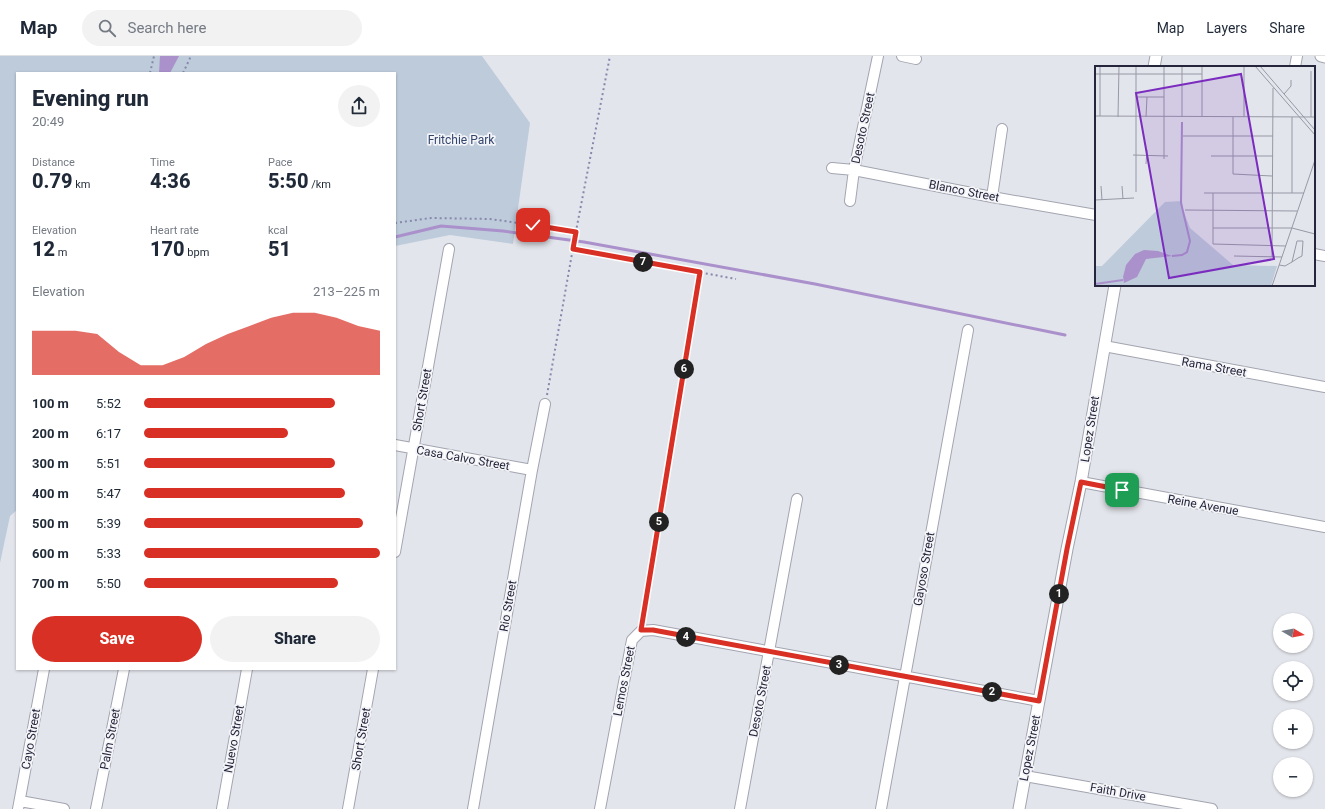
<!DOCTYPE html>
<meta charset="utf-8">
<style>
:root{--surface:#fff;--page:#f2f2f3;--text:#1f2937;--muted:#747a83;--line:#e0e1e3;--accent:#d93025}
body{margin:0;font-family:Roboto,sans-serif;background:var(--page);color:var(--text);height:100vh;display:flex;flex-direction:column;font-size:15px;white-space:nowrap}
*{box-sizing:border-box;margin:0}
p{font-size:13px;color:var(--muted)}
.icon{flex:none;width:22px;height:22px;fill:none;stroke:currentColor;stroke-width:2;stroke-linecap:round;stroke-linejoin:round}
.map{position:relative;flex:1;overflow:hidden}
.details{position:absolute;left:16px;top:16px;width:380px;height:598px;display:flex;flex-direction:column;background:var(--surface);border-radius:0px;box-shadow:0 1px 3px #0004}
.details>*{flex:none}
.needle{width:26px;rotate:100deg}
.fabs{position:absolute;left:1273px;top:557px;display:grid;gap:8px}
.fabs a{display:grid;place-items:center;width:40px;height:40px;border-radius:50%;background:var(--surface);box-shadow:0 1px 3px #0004;font-size:20px}
.pin{position:absolute;display:grid;place-items:center;width:34px;height:34px;color:#fff;margin:-17px;border-radius:8px;box-shadow:0 2px 6px #0006}
.km{position:absolute;width:20px;height:20px;margin:-10px;border-radius:50%;background:#222;color:#fff;font-size:11px;line-height:20px;text-align:center}
.round{display:grid;place-items:center;flex:none;width:42px;height:42px;border-radius:21px;background:var(--page)}
.head{display:flex;align-items:center;justify-content:space-between;height:68px;padding:0 16px}
h1{font-size:22px;font-weight:800;line-height:30px}
.metrics{display:grid;grid-template-columns:repeat(3,1fr);gap:6px;height:68px;padding:4px 16px}
.metrics div{display:grid;align-content:center}
.metrics b{font-size:20px;font-weight:800}
.metrics small{font-size:11px;font-weight:400}
.metrics p{font-size:11px}
.chart{height:112px;padding:8px 16px}
.chart p{display:flex;justify-content:space-between}
.chart svg{width:100%;height:72px;margin-top:4px;fill:var(--accent);opacity:.7}
.button{display:flex;gap:8px;margin-top:auto;padding:8px 16px}
.button a{flex:1;height:46px;border-radius:24px;background:var(--accent);color:#fff;font-size:16px;font-weight:800;line-height:46px;text-align:center}
.button a+a{background:var(--page);color:var(--text)}
ul{padding:0 16px;list-style:none;font-size:13px}
li{display:grid;grid-template-columns:64px 48px 1fr;align-items:center;height:30px}
li i{height:10px;border-radius:5px;background:var(--accent)}
header{display:flex;align-items:center;gap:24px;box-sizing:border-box;height:56px;padding:0 20px;background:var(--surface);border-bottom:1px solid var(--line)}
header strong{font-size:19px}
nav{display:flex;gap:22px;margin-inline-start:auto;font-size:14px}
.search{width:280px;height:36px;background:var(--page);display:flex;align-items:center;gap:10px;box-sizing:border-box;padding:0 14px;border-radius:22px;color:var(--muted);font-size:15px}
.map>svg:first-child{display:block}
.green{fill:#becbdb}
.water{fill:#aa91cb}
.lines{fill:none;stroke-linecap:round;stroke-linejoin:round}
.stream{stroke:#aa91cb;stroke-width:3}
.minor-casing{stroke:#a2a4b0;stroke-width:12}
.tertiary-casing{stroke:#a2a4b0;stroke-width:13}
.path{stroke:#8788ac;stroke-width:2;stroke-dasharray:2 3;stroke-linecap:butt}
.minor{stroke:#fff;stroke-width:10}
.tertiary{stroke:#fff;stroke-width:11}
.route-casing{stroke:#fff;stroke-width:8}
.route{stroke:#d93025;stroke-width:5}
.labels{text-anchor:middle;dominant-baseline:central;stroke-width:3.5;stroke-linejoin:round;paint-order:stroke}
.street-label{font-size:12px;fill:#25253b;stroke:#f4f5f8}
.park-label{font-size:12px;fill:#33466e;stroke:#f4f5f8}
.inset-river{fill:none;stroke:#aa91cb;stroke-width:2}
.inset-road{fill:none;stroke:#9798a5;stroke-width:1}
.view{fill:#7b2cbf;fill-opacity:0.15;stroke:#7b2cbf;stroke-width:2}
.inset-edge{fill:none;stroke:#25253b;stroke-width:2}
</style>
<header>
<strong>Map</strong>
<div class="search"><svg class="icon" aria-label="search" viewBox="0 0 24 24"><circle cx="10" cy="10" r="6"/><path d="M15 15l6 6"/></svg>Search here</div>
<nav><a>Map</a><a>Layers</a><a>Share</a></nav>
</header>
<div class="map">
<svg width="1325" height="753" viewBox="0 0 1325 753">
<rect width="100%" height="100%" fill="#e3e5ec"/>
<!-- green -->
<path class="green" d="M0 0H482L530 67 513 188 450 179 395 190V17H17V454L10 460 0 507Z"/>
<!-- water -->
<path class="water" d="M160 0H179L170 17H159Z"/>
<g class="lines">
<!-- stream -->
<path class="stream" d="M395 181 441 170 503 175 584 186 815 228 1065 279"/>
<!-- minor casing -->
<g class="minor-casing">
<path id="minor" d="M902 0 916 3
M1295 11 1297 0
M832 112 854 114 992 141 1096 159
M992 141 1002 73
M850 145 854 114 878 0
M1314 198 1325 200
M1104 290 1325 331
M395 389 532 414
M1081 426 1325 471
M395 496 449 193
M1025 720 1212 753
M20 745 64 753
M18 753 44 613
M96 753 124 613
M222 753 247 613
M348 753 373 613
M473 753 532 414 545 348
M600 753 632 584 641 575 653 574 1039 645
M740 753 797 443
M881 753 968 274"/>
</g>
<!-- tertiary casing -->
<g class="tertiary-casing">
<path id="tertiary" d="M1321 0 1325 1
M1154 11 1156 0
M1019 753 1067 493 1081 426 1115 229"/>
</g>
<!-- path -->
<path class="path" d="M150 17 154 0
M183 17 191 0
M395 167 431 162 490 163 576 175
M573 193 736 223
M547 339 576 175 610 0
M643 565 700 216"/>
<!-- minor -->
<use href="#minor" class="minor"/>
<!-- tertiary -->
<use href="#tertiary" class="tertiary"/>
</g>
<g class="lines">
<!-- route casing -->
<g class="route-casing">
<path id="route" d="M533 169 576 176 573 193 700 216 641 574H653L1039 645 1067 493 1081 426 1122 434"/>
</g>
<!-- route -->
<use href="#route" class="route"/>
</g>
<g class="labels">
<!-- street labels -->
<g class="street-label">
<text transform="translate(863 72) rotate(-78)">Desoto Street</text>
<text transform="translate(964 135) rotate(11)">Blanco Street</text>
<text transform="translate(1214 311) rotate(10)">Rama Street</text>
<text transform="translate(422 344) rotate(-80)">Short Street</text>
<text transform="translate(1090 373) rotate(-81)">Lopez Street</text>
<text transform="translate(463 402) rotate(10)">Casa Calvo Street</text>
<text transform="translate(1203 449) rotate(10)">Reine Avenue</text>
<text transform="translate(924 513) rotate(-80)">Gayoso Street</text>
<text transform="translate(508 550) rotate(-80)">Rio Street</text>
<text transform="translate(624 625) rotate(-79)">Lemos Street</text>
<text transform="translate(760 645) rotate(-79)">Desoto Street</text>
<text transform="translate(31 683) rotate(-80)">Cayo Street</text>
<text transform="translate(110 683) rotate(-79)">Palm Street</text>
<text transform="translate(234 683) rotate(-80)">Nuevo Street</text>
<text transform="translate(361 683) rotate(-80)">Short Street</text>
<text transform="translate(1030 692) rotate(-79)">Lopez Street</text>
<text transform="translate(1118 736) rotate(10)">Faith Drive</text>
</g>
<!-- park labels -->
<g class="park-label">
<text x="461" y="84">Fritchie Park</text>
</g>
</g>
<!-- overview -->
<g transform="translate(1095 10)">
<rect width="220" height="220" fill="#e3e5ec"/>
<path d="M87 135 88 144 95 162 138 199 182 200 176 220H0V200H7L70 136Z" fill="#becbdb"/>
<path d="M49 184 63 185 77 190 51 193 42 211 29 217 28 211 31 199 40 188Z" fill="#aa91cb"/>
<path class="inset-river" d="M77 190 87 189 92 186 95 175 86 137 87 56M0 218 28 214"/>
<path class="inset-road" d="M5 0V50M149 0V51M160 0 220 69M165 0 220 64M0 8H107M189 28 196 20V14M41 31H69M0 50 220 51M107 50V0M23 51 24 0M51 51 52 31M87 51V0M138 51V108L177 110M216 51V5M88 70H178M38 89 73 90M116 90H178M69 93V0M51 98 52 84M6 120 7 134M27 120 28 133M41 126V0M109 127H209M118 127V178L191 180M197 127V51M0 134 39 132M90 144 202 145M118 162H197L220 168M139 190 187 191M177 191 178 22M184 199 190 200 197 196 203 192 207 190 208 175H202L197 196M177 220 220 94"/>
<path class="view" d="M146 8 179 193 74 212 41 27Z"/>
<rect width="220" height="220" class="inset-edge"/>
</g>
</svg>
<div class="fabs">
<a><svg class="needle" viewBox="-14 -14 28 28"><path d="M0-13l5 13h-10z" fill="#e53935"/><path d="M0 13l5-13h-10z" fill="#747a83"/></svg></a>
<a><svg class="icon" aria-label="locate" viewBox="0 0 24 24"><circle cx="12" cy="12" r="6"/><path d="M12 2v4M12 18v4M2 12h4M18 12h4"/></svg></a>
<a>+</a>
<a>−</a>
</div>
<div class="pin" style="left:1122px;top:434px;background:#1e9e55"><svg class="icon" aria-label="arrive" viewBox="0 0 24 24"><path d="M6 21V4h12l-3 4 3 4H6"/></svg></div>
<div class="pin" style="left:533px;top:169px;background:#d93025"><svg class="icon" aria-label="check" viewBox="0 0 24 24"><path d="M5 12l5 5 9-10"/></svg></div>
<b class="km" style="left:1059px;top:538px">1</b>
<b class="km" style="left:992px;top:636px">2</b>
<b class="km" style="left:839px;top:609px">3</b>
<b class="km" style="left:686px;top:581px">4</b>
<b class="km" style="left:659px;top:466px">5</b>
<b class="km" style="left:684px;top:313px">6</b>
<b class="km" style="left:643px;top:206px">7</b>
<section class="details">
<div class="head"><div><h1>Evening run</h1><p>20:49</p></div><a class="round"><svg class="icon" aria-label="share" viewBox="0 0 24 24"><path d="M12 15V3M7 8l5-5 5 5M5 13v7h14v-7"/></svg></a></div>
<div class="metrics">
<div><p>Distance</p><b>0.79<small> km</small></b></div>
<div><p>Time</p><b>4:36</b></div>
<div><p>Pace</p><b>5:50<small> /km</small></b></div>
</div>
<div class="metrics">
<div><p>Elevation</p><b>12<small> m</small></b></div>
<div><p>Heart rate</p><b>170<small> bpm</small></b></div>
<div><p>kcal</p><b>51</b></div>
</div>
<div class="chart"><p><span>Elevation</span>213–225 m</p>
<svg viewBox="0 0 160 44" preserveAspectRatio="none"><path d="M0 44V17L10 17L20 17L30 19L40 30L50 38L60 38L70 33L80 25L90 19L100 14L110 9L120 6L130 6L140 9L150 14L160 17V44z"/></svg>
</div>
<ul>
<li><b>100 m</b>5:52<i style="width:81%"></i></li>
<li><b>200 m</b>6:17<i style="width:61%"></i></li>
<li><b>300 m</b>5:51<i style="width:81%"></i></li>
<li><b>400 m</b>5:47<i style="width:85%"></i></li>
<li><b>500 m</b>5:39<i style="width:93%"></i></li>
<li><b>600 m</b>5:33<i style="width:100%"></i></li>
<li><b>700 m</b>5:50<i style="width:82%"></i></li>
</ul>
<div class="button"><a>Save</a><a>Share</a></div>
</section>
</div>
